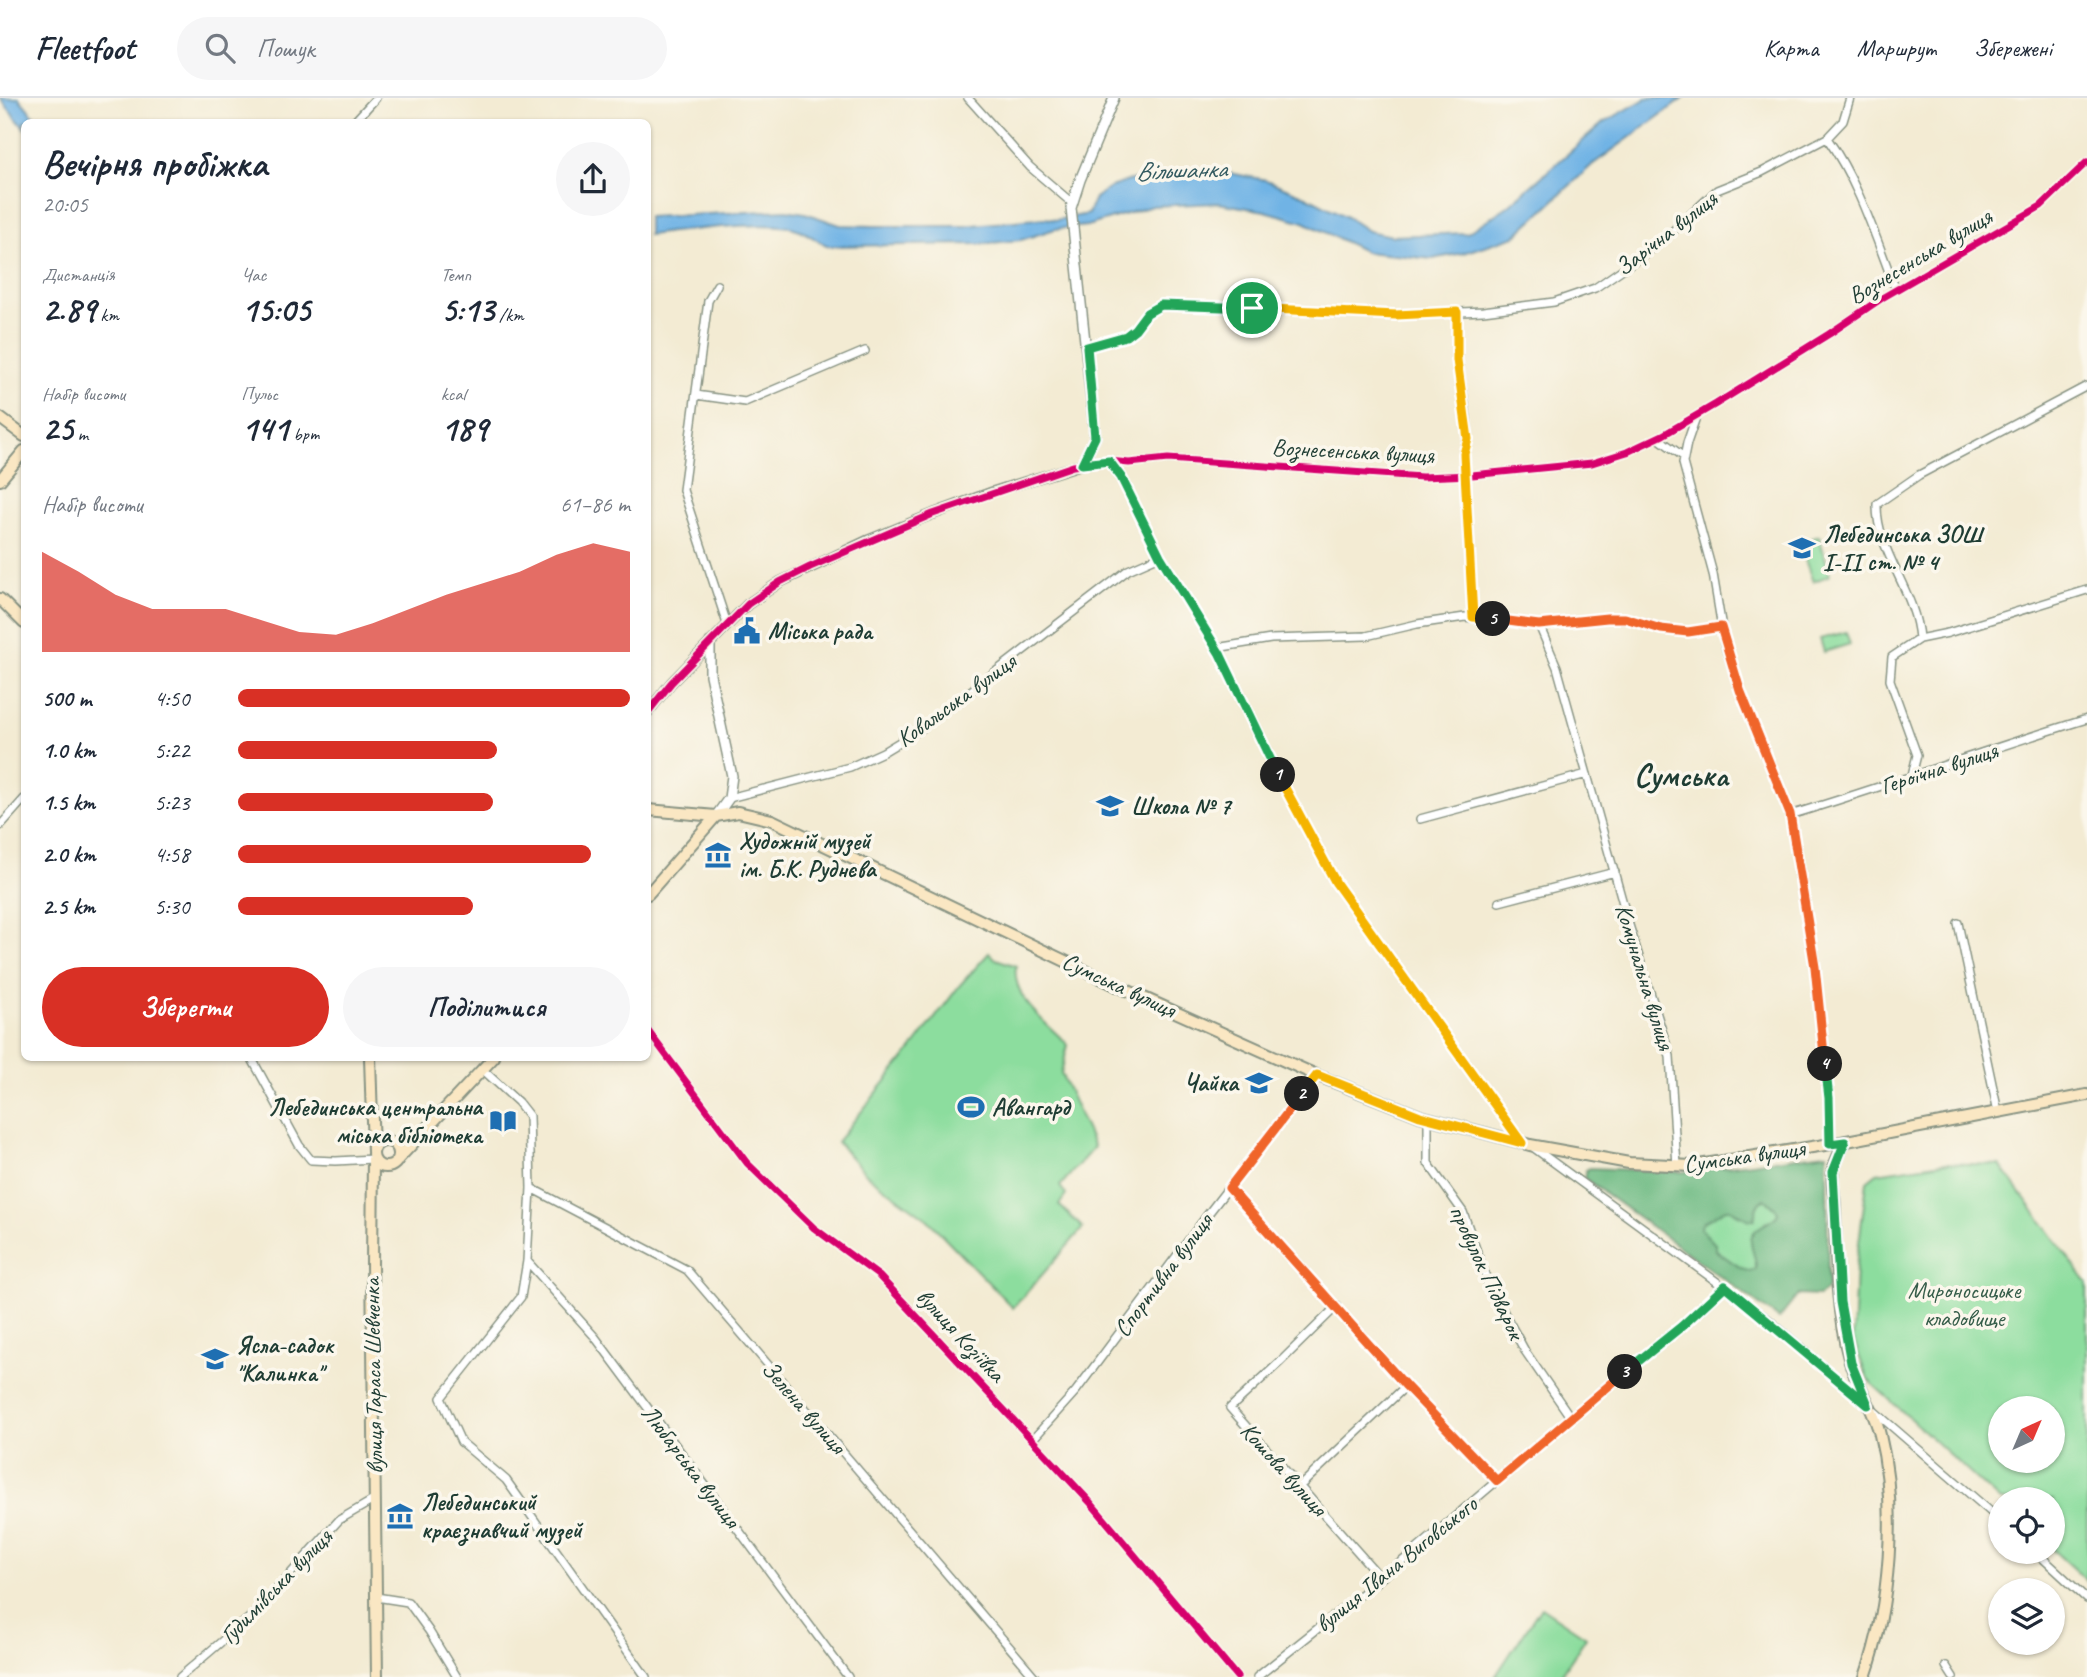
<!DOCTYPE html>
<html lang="uk">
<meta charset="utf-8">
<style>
:root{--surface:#fff;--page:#f6f6f7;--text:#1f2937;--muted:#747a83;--line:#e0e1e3;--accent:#d93025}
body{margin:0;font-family:Caveat,sans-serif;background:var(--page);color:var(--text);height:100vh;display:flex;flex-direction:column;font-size:26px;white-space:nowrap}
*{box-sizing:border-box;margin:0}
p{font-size:23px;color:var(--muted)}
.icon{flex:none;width:38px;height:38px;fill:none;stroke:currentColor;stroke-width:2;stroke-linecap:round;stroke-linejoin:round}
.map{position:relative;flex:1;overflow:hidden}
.side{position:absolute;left:21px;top:21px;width:630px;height:942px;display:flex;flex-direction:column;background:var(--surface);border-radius:10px;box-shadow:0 2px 5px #0004}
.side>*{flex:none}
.needle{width:46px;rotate:44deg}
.fabs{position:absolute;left:1988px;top:1298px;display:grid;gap:14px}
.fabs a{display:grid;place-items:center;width:77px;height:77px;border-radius:50%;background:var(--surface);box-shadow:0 2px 5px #0004;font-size:35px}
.pin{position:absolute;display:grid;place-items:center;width:60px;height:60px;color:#fff;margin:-30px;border:4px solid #fff;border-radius:50%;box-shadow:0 2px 7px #0007}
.km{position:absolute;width:35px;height:35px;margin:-18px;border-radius:50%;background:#222;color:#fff;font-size:19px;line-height:35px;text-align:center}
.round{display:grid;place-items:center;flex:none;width:74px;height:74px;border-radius:37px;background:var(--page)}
.head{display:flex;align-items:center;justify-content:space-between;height:119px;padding:0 21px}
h1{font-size:38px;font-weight:800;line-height:52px}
.stats{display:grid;grid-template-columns:repeat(3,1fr);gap:10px;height:119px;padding:7px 21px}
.stats div{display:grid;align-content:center}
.stats b{font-size:35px;font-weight:800}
.stats small{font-size:19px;font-weight:400}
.stats p{font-size:19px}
.chart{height:196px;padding:14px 21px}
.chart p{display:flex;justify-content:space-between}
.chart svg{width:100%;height:126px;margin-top:7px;fill:var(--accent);opacity:.7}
.primary-button{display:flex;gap:14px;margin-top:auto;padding:14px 21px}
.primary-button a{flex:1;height:80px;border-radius:42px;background:var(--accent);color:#fff;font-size:28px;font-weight:800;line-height:80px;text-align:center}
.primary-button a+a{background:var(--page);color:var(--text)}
ul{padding:0 21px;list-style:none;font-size:23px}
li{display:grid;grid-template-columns:112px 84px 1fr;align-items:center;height:52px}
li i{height:18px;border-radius:9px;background:var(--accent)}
header{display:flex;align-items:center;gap:42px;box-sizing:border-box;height:98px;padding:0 35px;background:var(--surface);border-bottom:2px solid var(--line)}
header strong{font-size:33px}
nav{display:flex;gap:38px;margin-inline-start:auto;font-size:24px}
.search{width:490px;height:63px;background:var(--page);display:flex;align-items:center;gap:18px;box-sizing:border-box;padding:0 24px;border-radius:38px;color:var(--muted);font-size:26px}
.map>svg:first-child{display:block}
.green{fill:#8cdd9e;stroke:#568d69;stroke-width:2;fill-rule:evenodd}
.forest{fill:#71bc85;stroke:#487c5c;stroke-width:2;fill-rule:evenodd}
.water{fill:#6fb3e5;stroke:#47788c;stroke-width:2}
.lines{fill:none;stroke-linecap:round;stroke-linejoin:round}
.minor-casing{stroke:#899484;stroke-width:10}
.tertiary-casing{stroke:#899484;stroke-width:12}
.secondary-casing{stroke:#899484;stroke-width:14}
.minor{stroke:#fff;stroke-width:7}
.tertiary{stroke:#fff;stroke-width:9}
.secondary{stroke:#fae7c3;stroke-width:10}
.cycleway-casing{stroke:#fbf7ec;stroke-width:11}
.cycleway{stroke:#d6006c;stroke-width:7}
.split-1-casing{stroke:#fff;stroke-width:14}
.split-2-casing{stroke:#fff;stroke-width:14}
.split-3-casing{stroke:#fff;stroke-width:14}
.split-4-casing{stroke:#fff;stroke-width:14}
.split-5-casing{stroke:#fff;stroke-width:14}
.split-6-casing{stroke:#fff;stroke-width:14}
.split-1{stroke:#22a559;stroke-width:9}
.split-2{stroke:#f5b400;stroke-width:9}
.split-3{stroke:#f0652b;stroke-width:9}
.split-4{stroke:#22a559;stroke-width:9}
.split-5{stroke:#f0652b;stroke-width:9}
.split-6{stroke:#f5b400;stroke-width:9}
.labels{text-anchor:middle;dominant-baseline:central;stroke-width:7;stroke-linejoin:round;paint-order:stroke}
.street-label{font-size:24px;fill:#1f3d34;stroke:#fbf7ec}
.poi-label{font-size:24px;font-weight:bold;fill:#1f3d34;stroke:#fbf7ec;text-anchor:start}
.park-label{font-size:24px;fill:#355d49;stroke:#fbf7ec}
.water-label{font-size:26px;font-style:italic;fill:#335a60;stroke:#fbf7ec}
.district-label{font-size:32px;font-weight:bold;fill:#1f3d34;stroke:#fbf7ec}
</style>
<header>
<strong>Fleetfoot</strong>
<div class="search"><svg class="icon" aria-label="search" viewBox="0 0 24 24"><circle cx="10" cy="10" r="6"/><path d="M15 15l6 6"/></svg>Пошук</div>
<nav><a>Карта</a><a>Маршрут</a><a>Збережені</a></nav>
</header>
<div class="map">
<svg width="2087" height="1579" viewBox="0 0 2087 1579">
<rect width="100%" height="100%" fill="#fbf7ec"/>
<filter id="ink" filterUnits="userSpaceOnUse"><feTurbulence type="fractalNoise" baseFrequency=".0143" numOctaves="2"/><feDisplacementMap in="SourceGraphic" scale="14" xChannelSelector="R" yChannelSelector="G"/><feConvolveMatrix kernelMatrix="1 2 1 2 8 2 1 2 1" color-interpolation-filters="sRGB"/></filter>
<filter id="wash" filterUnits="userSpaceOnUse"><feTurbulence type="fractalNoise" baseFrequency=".00686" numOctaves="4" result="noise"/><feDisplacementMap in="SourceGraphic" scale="28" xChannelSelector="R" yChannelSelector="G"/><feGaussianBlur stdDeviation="1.57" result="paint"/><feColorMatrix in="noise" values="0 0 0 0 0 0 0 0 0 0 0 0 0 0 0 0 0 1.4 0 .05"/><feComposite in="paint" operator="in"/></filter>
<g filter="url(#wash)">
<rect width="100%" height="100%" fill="#f3ebd3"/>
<!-- green -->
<path class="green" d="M1819 438 1830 477 1813 484 1799 445Z
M1846 534 1850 546 1824 554 1820 541Z
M989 855 996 861 1016 868C1011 901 1047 925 1068 947L1061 975 1094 1049 1060 1088 1066 1097 1059 1107 1083 1130 1013 1210 927 1121 868 1078 837 1044 907 957 960 887Z
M1942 1065 2000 1067 2087 1185V1483L2053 1452V1402L2000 1403 1868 1282 1853 1241 1856 1168 1867 1083 1877 1075ZM2000 1311H2053V1363H2000Z
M1765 1101 1777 1112 1778 1117 1775 1121 1765 1125 1751 1142 1757 1165 1756 1171 1751 1174C1728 1166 1713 1150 1699 1130L1701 1125 1723 1110H1729L1738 1117 1754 1121C1756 1112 1756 1105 1765 1101Z
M1541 1509 1586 1539 1560 1579H1495Z"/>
<!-- forest -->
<path class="forest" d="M1827 1055 1828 1191 1819 1198 1798 1197 1779 1221 1584 1080 1586 1072 1590 1070 1683 1074ZM1765 1101 1777 1112 1778 1116C1772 1126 1751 1128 1751 1143 1751 1153 1757 1161 1756 1171L1751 1174 1741 1170 1715 1152V1146L1700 1130C1703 1122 1706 1123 1713 1119 1733 1104 1728 1112 1749 1122L1754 1121C1756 1112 1756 1105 1765 1101Z"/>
<!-- water -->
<path class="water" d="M0 0H19L39 24H24V30Z
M1647 0H1684L1592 67 1515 138 1463 155 1433 161 1366 154 1304 124 1265 113 1218 105 1152 108 1087 128 1055 131 1021 142 981 146 829 148C818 144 810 137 800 132 774 120 679 133 648 137V119L786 112 805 115 840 127 873 128H964L1045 120 1056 122 1088 116 1095 100 1111 89 1131 82 1229 75 1266 82 1306 98 1347 119 1368 133 1392 138 1467 135 1508 108 1603 25Z"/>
</g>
<g filter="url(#ink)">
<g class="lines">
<!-- minor casing -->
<g class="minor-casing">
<path id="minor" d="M968 0 1030 69 1072 105
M354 24 376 0
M1827 40C1859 85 1876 141 1896 192
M717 187 708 203 683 392 727 526
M1457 214C1457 230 1456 248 1458 264 1461 295 1473 325 1464 357L1473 519
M1087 249 1126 238 1135 231 1147 215 1161 207 1396 217 1483 213 1554 204 1595 190 1659 146 1717 92 1762 74 1827 40 1843 23 1850 0
M696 297 745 304 865 253
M1696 319 1687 345 1683 365 1713 476 1725 548 1740 592 1790 717 1815 869 1829 1000 1831 1046
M1658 340 1684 359
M1109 363 1121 379 1147 436 1220 556 1297 715 1336 785 1522 1045
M1082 366 1109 363 1129 365 1168 361 1422 379 1472 377 1592 365 1627 354 1663 337 1716 306 1829 236 1882 200 2041 108 2087 64
M1539 527 1557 569 1629 827 1670 958 1677 1068
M1919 541C1916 493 1876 454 1877 406L1919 377 2087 288
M1216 550 1271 541 1366 538 1417 526 1465 519 1539 527 1607 520H1625L1661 531 1688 534 1721 529
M1912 677 1917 657 1890 582 1892 559 1919 541 1948 535 2087 492
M729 700 850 669 883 654 921 631 1128 472 1160 458
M1790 717C1890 687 1988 651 2087 621
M1420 721 1587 676
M0 728 24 701
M1499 804 1615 774
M1958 825 1998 1014
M648 933 747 1065 814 1130 879 1178 1090 1404 1237 1579
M251 959 299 1047 311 1062 336 1063 373 1061
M482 971 518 1004 529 1018 531 1090 527 1163 521 1199 441 1300 461 1344 506 1382 646 1579
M1428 1020V1065L1463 1114 1488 1185 1525 1253 1571 1320
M1534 1050 1769 1222 2000 1422
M531 1090 687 1172 1035 1579
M1229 1090 1406 1288 1497 1383
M527 1163 595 1239 848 1579
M1337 1208 1281 1263 1230 1310 1381 1480
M1033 1341 1076 1293 1208 1116 1316 977
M1300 1388 1406 1288
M2036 1454 2087 1501
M376 1499 408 1504 429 1533 457 1579
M1946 1568 1953 1579
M180 1579 255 1515 339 1422 375 1401
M1257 1579 1410 1457 1602 1293 1682 1228 1725 1188"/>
</g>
<!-- tertiary casing -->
<g class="tertiary-casing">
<path id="tertiary" d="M710 544V577L732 678 729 700 716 718
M648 614 671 585 748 506 780 484 869 442 933 416 993 394 1082 366 1095 339 1071 110 1080 82 1114 0"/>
</g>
<!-- secondary casing -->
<g class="secondary-casing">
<path id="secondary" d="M0 320 24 338
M0 382 24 353
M0 501 24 525
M648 712 716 718 738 714 772 722 1115 887 1316 977 1420 1018 1530 1047 1629 1065 1692 1068 1831 1046 2087 997
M648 796 716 718
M370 959 373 1054
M373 1056a13 13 0 1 1 26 0a13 13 0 1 1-26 0Z
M1845 1043C1841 1053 1835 1063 1833 1073 1831 1085 1835 1099 1835 1110 1836 1161 1836 1215 1850 1264 1858 1289 1874 1311 1880 1337 1898 1411 1890 1508 1865 1579
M399 1060 494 959
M373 1061 372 1166 377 1579"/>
</g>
<!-- minor -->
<use href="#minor" class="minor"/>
<!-- tertiary -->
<use href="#tertiary" class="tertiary"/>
<!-- secondary -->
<use href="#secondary" class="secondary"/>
<!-- cycleway casing -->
<g class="cycleway-casing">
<path id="cycleway" d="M1109 363 1121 379 1147 436 1220 556 1297 715 1336 785 1522 1045
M648 614 671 585 748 506 780 484 810 469 933 416 1073 368 1109 363 1129 365 1168 361 1422 379 1472 377 1592 365 1627 354 1663 337 1716 306 1829 236 1882 200 2041 108 2087 64
M648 933 747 1065 814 1130 879 1178 1090 1404 1237 1579"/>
</g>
<!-- cycleway -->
<use href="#cycleway" class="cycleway"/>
</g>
</g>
<g class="lines" filter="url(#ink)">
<!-- split-1 casing -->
<g class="split-1-casing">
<path id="split-1" d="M1252 210 1161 207 1147 215 1135 231 1126 238 1087 249 1095 339 1082 366 1109 363 1121 379 1160 458 1220 556 1278 677"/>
</g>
<!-- split-2 casing -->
<g class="split-2-casing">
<path id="split-2" d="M1278 677 1336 785 1522 1045 1420 1018 1317 977 1302 996"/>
</g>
<!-- split-3 casing -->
<g class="split-3-casing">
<path id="split-3" d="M1302 996 1229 1090 1406 1288 1497 1383 1625 1274"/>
</g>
<!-- split-4 casing -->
<g class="split-4-casing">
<path id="split-4" d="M1625 1274 1682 1228 1725 1188 1868 1307 1851 1265 1840 1204 1833 1074 1845 1044 1830 1046 1829 1000 1825 966"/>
</g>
<!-- split-5 casing -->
<g class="split-5-casing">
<path id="split-5" d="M1493 521 1539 527 1607 520H1625L1661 531 1688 534 1721 529 1740 592 1790 716 1815 869 1825 966"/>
</g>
<!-- split-6 casing -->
<g class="split-6-casing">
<path id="split-6" d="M1252 210 1396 217 1457 214V262L1468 341 1464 356 1473 519 1493 521"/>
</g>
<!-- split-1 -->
<use href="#split-1" class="split-1"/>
<!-- split-2 -->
<use href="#split-2" class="split-2"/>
<!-- split-3 -->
<use href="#split-3" class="split-3"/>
<!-- split-4 -->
<use href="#split-4" class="split-4"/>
<!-- split-5 -->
<use href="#split-5" class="split-5"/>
<!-- split-6 -->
<use href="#split-6" class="split-6"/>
</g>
<!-- icons -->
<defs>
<g id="school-bare" transform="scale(2.1)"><path d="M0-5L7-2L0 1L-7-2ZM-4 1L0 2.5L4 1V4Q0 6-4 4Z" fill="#1f6fb2" stroke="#fbf7ec" stroke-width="2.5" paint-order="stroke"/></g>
<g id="civic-bare" transform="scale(2.1)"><path d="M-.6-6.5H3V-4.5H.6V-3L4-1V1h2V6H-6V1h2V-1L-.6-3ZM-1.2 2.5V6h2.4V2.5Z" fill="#1f6fb2" stroke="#fbf7ec" stroke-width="2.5" paint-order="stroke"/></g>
<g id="museum-bare" transform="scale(2.1)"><path d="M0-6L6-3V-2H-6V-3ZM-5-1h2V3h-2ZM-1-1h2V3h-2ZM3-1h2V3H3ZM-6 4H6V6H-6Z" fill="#1f6fb2" stroke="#fbf7ec" stroke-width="2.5" paint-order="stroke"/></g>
<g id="stadium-bare" transform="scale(2.1)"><path d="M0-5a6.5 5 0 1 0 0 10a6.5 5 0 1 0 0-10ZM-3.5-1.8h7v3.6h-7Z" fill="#1f6fb2" stroke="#fbf7ec" stroke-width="2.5" paint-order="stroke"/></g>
<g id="library-bare" transform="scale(2.1)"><path d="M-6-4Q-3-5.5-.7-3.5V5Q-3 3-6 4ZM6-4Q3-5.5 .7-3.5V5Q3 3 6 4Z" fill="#1f6fb2" stroke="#fbf7ec" stroke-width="2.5" paint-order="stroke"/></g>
</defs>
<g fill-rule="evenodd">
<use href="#school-bare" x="1802" y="450"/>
<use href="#civic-bare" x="747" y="533"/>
<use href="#school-bare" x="1110" y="708"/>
<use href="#museum-bare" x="718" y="757"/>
<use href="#school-bare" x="1259" y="985"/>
<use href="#stadium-bare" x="971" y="1009"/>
<use href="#library-bare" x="503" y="1023"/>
<use href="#school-bare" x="215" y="1261"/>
<use href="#museum-bare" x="400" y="1418"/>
</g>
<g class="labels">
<!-- street labels -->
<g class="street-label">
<text transform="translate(1666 135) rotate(-38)">Зарічна вулиця</text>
<text transform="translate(1920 158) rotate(-31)">Вознесенська вулиця</text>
<text transform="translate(1353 353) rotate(3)">Вознесенська вулиця</text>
<text transform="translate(956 602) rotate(-36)">Ковальська вулиця</text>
<text transform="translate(1939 670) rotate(-18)">Героїчна вулиця</text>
<text transform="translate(1645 879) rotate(73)">Комунальна вулиця</text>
<text transform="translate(1119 887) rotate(25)">Сумська вулиця</text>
<text transform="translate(1744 1058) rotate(-8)">Сумська вулиця</text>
<text transform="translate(1487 1174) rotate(65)">провулок Підварок</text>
<text transform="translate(1163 1177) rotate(-53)">Спортивна вулиця</text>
<text transform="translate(961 1237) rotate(47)">вулиця Козіївка</text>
<text transform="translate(373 1278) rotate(-91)">вулиця Тараса Шевченка</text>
<text transform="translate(804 1309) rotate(49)">Зелена вулиця</text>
<text transform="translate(691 1368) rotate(53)">Любарська вулиця</text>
<text transform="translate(1284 1371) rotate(48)">Кошова вулиця</text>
<text transform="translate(1396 1466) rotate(-39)">вулиця Івана Виговського</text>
<text transform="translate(276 1488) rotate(-46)">Гудимівська вулиця</text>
</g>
<!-- poi labels -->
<g class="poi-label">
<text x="1823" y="436">Лебединська ЗОШ<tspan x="1823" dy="28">І-ІІ ст. № 4</tspan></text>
<text x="768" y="533">Міська рада</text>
<text x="1131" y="708">Школа № 7</text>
<text x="739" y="743">Художній музей<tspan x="739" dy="28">ім. Б.К. Руднєва</tspan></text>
<text x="1238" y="985" text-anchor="end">Чайка</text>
<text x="482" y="1009" text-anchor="end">Лебединська центральна<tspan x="482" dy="28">міська бібліотека</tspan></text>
<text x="992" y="1009">Авангард</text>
<text x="236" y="1247">Ясла-садок<tspan x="236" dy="28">"Калинка"</tspan></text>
<text x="421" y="1404">Лебединський<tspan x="421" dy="28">краєзнавчий музей</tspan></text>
</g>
<!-- park labels -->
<g class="park-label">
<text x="1964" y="1192">Мироносицьке<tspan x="1964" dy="28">кладовище</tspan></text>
</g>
<!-- water labels -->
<g class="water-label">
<text transform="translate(1181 72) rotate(-2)">Вільшанка</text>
</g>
<!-- district labels -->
<g class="district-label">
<text x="1681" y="677">Сумська</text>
</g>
</g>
</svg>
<div class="fabs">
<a><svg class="needle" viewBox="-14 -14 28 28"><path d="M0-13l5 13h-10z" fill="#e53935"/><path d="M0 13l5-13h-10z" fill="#747a83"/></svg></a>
<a><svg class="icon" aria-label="locate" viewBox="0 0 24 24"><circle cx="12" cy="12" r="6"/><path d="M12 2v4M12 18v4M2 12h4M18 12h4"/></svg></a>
<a><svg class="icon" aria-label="layers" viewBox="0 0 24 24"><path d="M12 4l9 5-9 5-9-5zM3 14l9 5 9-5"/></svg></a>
</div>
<div class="pin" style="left:1252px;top:210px;background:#1e9e55"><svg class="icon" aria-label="arrive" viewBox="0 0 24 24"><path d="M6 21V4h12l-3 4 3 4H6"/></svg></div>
<b class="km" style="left:1278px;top:677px">1</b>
<b class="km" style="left:1302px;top:996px">2</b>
<b class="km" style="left:1625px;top:1274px">3</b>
<b class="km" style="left:1825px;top:966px">4</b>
<b class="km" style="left:1493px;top:521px">5</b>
<section class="side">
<div class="head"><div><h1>Вечірня пробіжка</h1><p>20:05</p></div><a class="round"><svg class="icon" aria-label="share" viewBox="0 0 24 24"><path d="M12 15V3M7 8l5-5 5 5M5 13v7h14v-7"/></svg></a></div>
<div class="stats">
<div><p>Дистанція</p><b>2.89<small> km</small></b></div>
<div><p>Час</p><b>15:05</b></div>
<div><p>Темп</p><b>5:13<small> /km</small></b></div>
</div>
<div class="stats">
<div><p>Набір висоти</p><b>25<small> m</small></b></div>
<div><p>Пульс</p><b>141<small> bpm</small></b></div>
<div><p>kcal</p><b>189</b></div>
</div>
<div class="chart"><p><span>Набір висоти</span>61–86 m</p>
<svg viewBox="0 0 160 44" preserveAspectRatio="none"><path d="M0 44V9L10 16L20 24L30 29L40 29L50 29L60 33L70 37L80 38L90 34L100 29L110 24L120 20L130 16L140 10L150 6L160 9V44z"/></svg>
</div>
<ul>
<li><b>500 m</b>4:50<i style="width:100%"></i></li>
<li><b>1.0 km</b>5:22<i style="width:66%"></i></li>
<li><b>1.5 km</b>5:23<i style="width:65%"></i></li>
<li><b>2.0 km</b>4:58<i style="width:90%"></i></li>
<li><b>2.5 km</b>5:30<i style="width:60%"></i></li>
</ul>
<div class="primary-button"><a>Зберегти</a><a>Поділитися</a></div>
</section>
</div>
